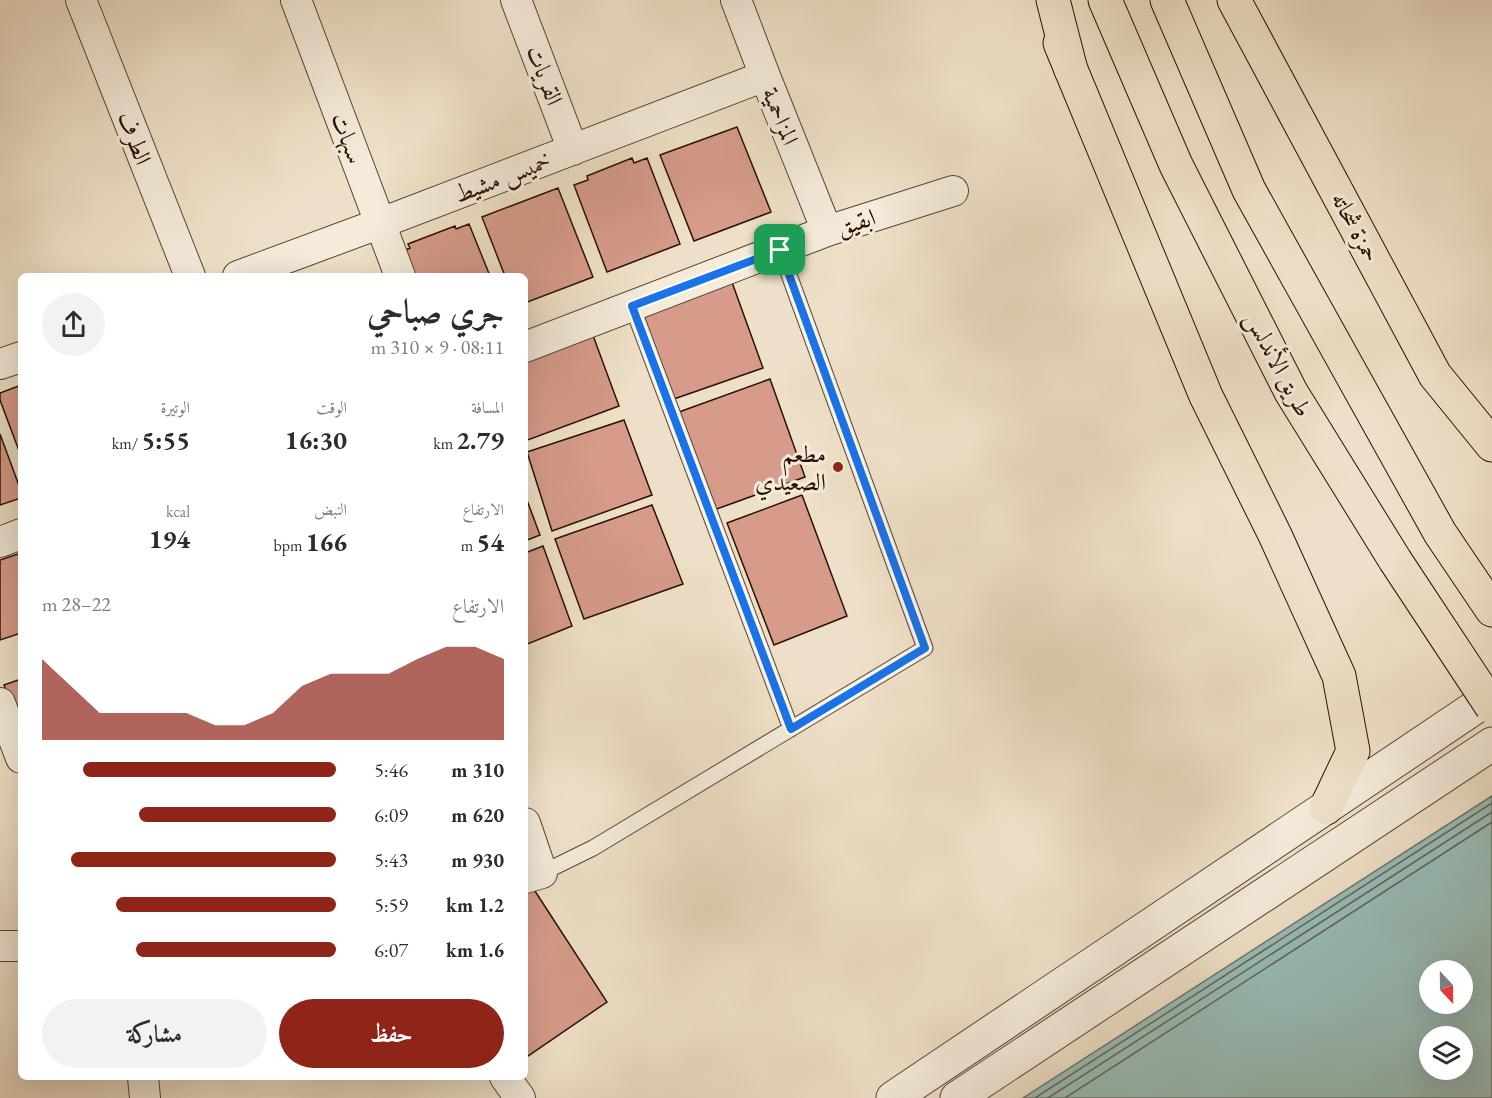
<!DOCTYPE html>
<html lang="ar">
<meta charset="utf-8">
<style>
:root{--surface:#fff;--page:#f2f2f3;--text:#2b2b33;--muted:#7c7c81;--accent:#8f2418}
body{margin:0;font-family:"EB Garamond",Amiri,serif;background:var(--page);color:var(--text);direction:rtl;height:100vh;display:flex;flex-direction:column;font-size:22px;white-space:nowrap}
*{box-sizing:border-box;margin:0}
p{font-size:20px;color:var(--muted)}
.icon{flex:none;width:33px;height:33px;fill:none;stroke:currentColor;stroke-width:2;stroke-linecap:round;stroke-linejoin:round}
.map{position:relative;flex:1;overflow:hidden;direction:ltr}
.panel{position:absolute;left:18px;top:273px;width:510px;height:807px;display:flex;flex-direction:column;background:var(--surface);border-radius:9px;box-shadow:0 6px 24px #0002;direction:rtl}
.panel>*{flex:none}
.needle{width:39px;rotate:158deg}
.tools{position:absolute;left:1419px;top:960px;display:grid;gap:12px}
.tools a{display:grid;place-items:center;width:54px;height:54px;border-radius:50%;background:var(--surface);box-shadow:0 6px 24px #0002;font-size:30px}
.pin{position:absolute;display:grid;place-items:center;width:51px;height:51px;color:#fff;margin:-26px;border-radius:12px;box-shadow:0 3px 9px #0006}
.round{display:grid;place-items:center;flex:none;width:63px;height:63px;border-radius:32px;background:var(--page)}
.summary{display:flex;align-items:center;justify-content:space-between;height:102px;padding:0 24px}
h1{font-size:33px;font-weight:700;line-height:45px}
.metrics{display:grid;grid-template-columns:repeat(3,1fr);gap:9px;height:102px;padding:6px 24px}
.metrics div{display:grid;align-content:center}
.metrics b{font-size:26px;font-weight:700}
.metrics small{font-size:16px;font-weight:400}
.metrics p{font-size:16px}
.chart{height:168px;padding:12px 24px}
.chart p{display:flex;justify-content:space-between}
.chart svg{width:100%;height:108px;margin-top:6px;fill:var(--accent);opacity:.7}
.primary-button{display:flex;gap:12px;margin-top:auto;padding:12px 24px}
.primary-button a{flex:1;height:69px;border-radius:36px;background:var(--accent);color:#fff;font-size:24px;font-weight:700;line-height:69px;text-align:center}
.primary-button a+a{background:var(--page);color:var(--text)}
ul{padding:0 24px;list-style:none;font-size:20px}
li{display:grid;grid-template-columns:96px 72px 1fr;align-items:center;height:45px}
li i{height:15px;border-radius:8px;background:var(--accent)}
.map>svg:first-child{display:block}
.water{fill:#99bdb8;stroke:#6d786e;stroke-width:1.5;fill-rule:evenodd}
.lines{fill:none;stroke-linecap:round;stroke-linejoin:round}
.shore{stroke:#62675c;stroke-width:1.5}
.building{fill:#d69b8a;stroke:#2a1100;stroke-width:1.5}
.service-casing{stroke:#5b4532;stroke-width:17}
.minor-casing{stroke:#5b4532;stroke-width:32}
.tertiary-casing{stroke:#5b4532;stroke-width:35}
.primary-casing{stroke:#2a1100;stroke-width:35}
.trunk-casing{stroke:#2a1100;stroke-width:35}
.service{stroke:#f4ebdb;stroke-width:15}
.minor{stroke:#f4ebdb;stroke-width:30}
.tertiary{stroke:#f4ebdb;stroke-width:33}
.primary{stroke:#eee0c8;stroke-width:33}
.trunk{stroke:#eee0c8;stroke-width:33}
.primary-bridge-casing{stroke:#2a1100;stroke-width:35;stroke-linecap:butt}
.primary-bridge{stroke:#eee0c8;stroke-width:33}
.route-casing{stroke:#fff;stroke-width:12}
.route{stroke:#1a73e8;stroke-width:8}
.poi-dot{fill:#8f2418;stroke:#f4ebdb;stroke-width:2}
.labels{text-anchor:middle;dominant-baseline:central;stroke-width:6;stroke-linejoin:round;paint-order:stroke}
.street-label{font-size:24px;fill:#2a1100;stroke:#f4ebdb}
.poi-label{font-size:24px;fill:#2a1100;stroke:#f4ebdb;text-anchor:end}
</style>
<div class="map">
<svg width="1492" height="1098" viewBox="0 0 1492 1098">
<rect width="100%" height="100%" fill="#eee0c8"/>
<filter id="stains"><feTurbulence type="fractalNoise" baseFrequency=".00333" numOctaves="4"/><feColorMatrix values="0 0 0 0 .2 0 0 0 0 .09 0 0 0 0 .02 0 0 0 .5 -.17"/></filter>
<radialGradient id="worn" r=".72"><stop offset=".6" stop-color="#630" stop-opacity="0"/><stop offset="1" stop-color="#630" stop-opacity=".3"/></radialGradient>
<!-- water -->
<path class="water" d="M1492 796V1098H1023ZM1430 970H1462V1004H1430ZM1430 1036H1462V1070H1430Z"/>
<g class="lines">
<!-- shore -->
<path class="shore" d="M1035 1098 1492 803
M1048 1098 1492 812
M1065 1098 1492 822"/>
</g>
<!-- building -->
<path class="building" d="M737 127 771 212 694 241 660 155Z
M632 158 634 163 647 158 680 244 607 272 574 185 588 180 587 176Z
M558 188 593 277 525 303V276H505L482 217Z
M469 224 490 276H407L398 253 410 248 408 244 455 226 456 229Z
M729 274 763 368 671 400 639 307Z
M591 330 619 406 525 441V354Z
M770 379 805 477 714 510 679 412Z
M21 385V456L0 400V393Z
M624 420 652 495 552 531 527 452Z
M0 434 21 491V498L0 505Z
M525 495 540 535 525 541Z
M802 495 847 616 774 645 727 523Z
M652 505 683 584 584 619 555 539Z
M543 546 572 626 525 645V553Z
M21 553V633L0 640V560Z
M21 679V733L4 685Z
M533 888 607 1002 525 1058V893Z"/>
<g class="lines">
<!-- service casing -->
<g class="service-casing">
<path id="service" d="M632 306 791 729
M542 873 593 848 925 648 780 250"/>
</g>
<!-- minor casing -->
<g class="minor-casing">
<path id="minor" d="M81 0 190 276
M296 0 400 276
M516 0 573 150
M736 0 765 76 827 231
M238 276 381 223 765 76
M525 347 827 231 953 191
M0 364 21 357
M0 542 21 534
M0 703 21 758
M525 823 542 873 525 878
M0 946H21
M143 1077 145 1098
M505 1077 520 1098"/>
</g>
<!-- tertiary casing -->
<g class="tertiary-casing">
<path id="tertiary" d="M893 1098 1492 696
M957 1098 1492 744"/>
</g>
<!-- primary casing -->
<g class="primary-casing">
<path id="primary" d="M1105 0 1176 165 1291 392 1395 560
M1167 0 1249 190 1440 533 1492 610
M1234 0 1435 375 1492 445
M1060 43 1206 396 1275 535 1339 676 1353 751 1326 808"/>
</g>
<!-- trunk casing -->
<g class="trunk-casing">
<path id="trunk" d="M1053 0 1071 70"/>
</g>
<!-- service -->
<use href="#service" class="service"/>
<!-- minor -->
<use href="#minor" class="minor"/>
<!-- tertiary -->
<use href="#tertiary" class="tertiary"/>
<!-- primary -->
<use href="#primary" class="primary"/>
<!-- trunk -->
<use href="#trunk" class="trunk"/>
<!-- primary-bridge casing -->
<g class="primary-bridge-casing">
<path id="primary-bridge" d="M1395 560 1492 707"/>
</g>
<!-- primary-bridge -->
<use href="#primary-bridge" class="primary-bridge"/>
</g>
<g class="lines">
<!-- route casing -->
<g class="route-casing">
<path id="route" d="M780 250 925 648 791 729 632 306Z"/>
</g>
<!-- route -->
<use href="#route" class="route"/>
</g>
<!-- markers -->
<circle class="poi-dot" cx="838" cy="467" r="6"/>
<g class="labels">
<!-- street labels -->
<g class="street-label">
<text transform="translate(545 75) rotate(69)">القريات</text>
<text transform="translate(781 116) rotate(68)">المزاحمية</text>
<text transform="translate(135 138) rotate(69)">الطرف</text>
<text transform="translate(348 138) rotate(69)">سبهات</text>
<text transform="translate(502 177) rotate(-21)">خميس مشيط</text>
<text transform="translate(856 222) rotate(-18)">ابقيق</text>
<text transform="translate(1356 227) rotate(62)">حمزة شحاته</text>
<text transform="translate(1279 364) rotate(62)">طريق الأندلس</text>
</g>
<!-- poi labels -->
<g class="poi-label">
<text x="826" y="453">مطعم<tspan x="826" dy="28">الصعيدي</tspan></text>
</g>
</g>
<rect width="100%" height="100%" filter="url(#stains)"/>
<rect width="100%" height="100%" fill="url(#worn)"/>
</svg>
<div class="tools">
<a><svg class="needle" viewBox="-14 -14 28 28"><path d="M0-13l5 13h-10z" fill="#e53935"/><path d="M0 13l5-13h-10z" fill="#7c7c81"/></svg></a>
<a><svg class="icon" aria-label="layers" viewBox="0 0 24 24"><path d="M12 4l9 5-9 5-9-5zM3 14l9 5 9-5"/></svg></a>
</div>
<div class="pin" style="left:780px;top:250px;background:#1e9e55"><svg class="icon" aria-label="arrive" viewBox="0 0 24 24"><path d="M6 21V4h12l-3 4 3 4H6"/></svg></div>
<section class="panel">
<div class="summary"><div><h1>جري صباحي</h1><p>08:11 · 9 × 310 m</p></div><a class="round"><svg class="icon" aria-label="share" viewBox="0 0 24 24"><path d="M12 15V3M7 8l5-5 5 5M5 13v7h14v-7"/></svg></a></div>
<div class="metrics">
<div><p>المسافة</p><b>2.79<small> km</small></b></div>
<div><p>الوقت</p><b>16:30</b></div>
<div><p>الوتيرة</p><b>5:55<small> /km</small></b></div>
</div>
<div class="metrics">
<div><p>الارتفاع</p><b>54<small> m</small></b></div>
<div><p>النبض</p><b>166<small> bpm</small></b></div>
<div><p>kcal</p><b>194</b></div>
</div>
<div class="chart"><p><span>الارتفاع</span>22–28 m</p>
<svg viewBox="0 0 160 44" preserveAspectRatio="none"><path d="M0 44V11L10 22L20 33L30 33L40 33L50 33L60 38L70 38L80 33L90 22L100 17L110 17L120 17L130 11L140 6L150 6L160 11V44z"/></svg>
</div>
<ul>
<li><b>310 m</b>5:46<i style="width:86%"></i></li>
<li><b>620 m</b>6:09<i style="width:67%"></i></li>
<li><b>930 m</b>5:43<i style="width:90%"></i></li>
<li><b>1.2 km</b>5:59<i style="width:75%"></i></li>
<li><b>1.6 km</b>6:07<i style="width:68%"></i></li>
</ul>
<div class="primary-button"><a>حفظ</a><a>مشاركة</a></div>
</section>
</div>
